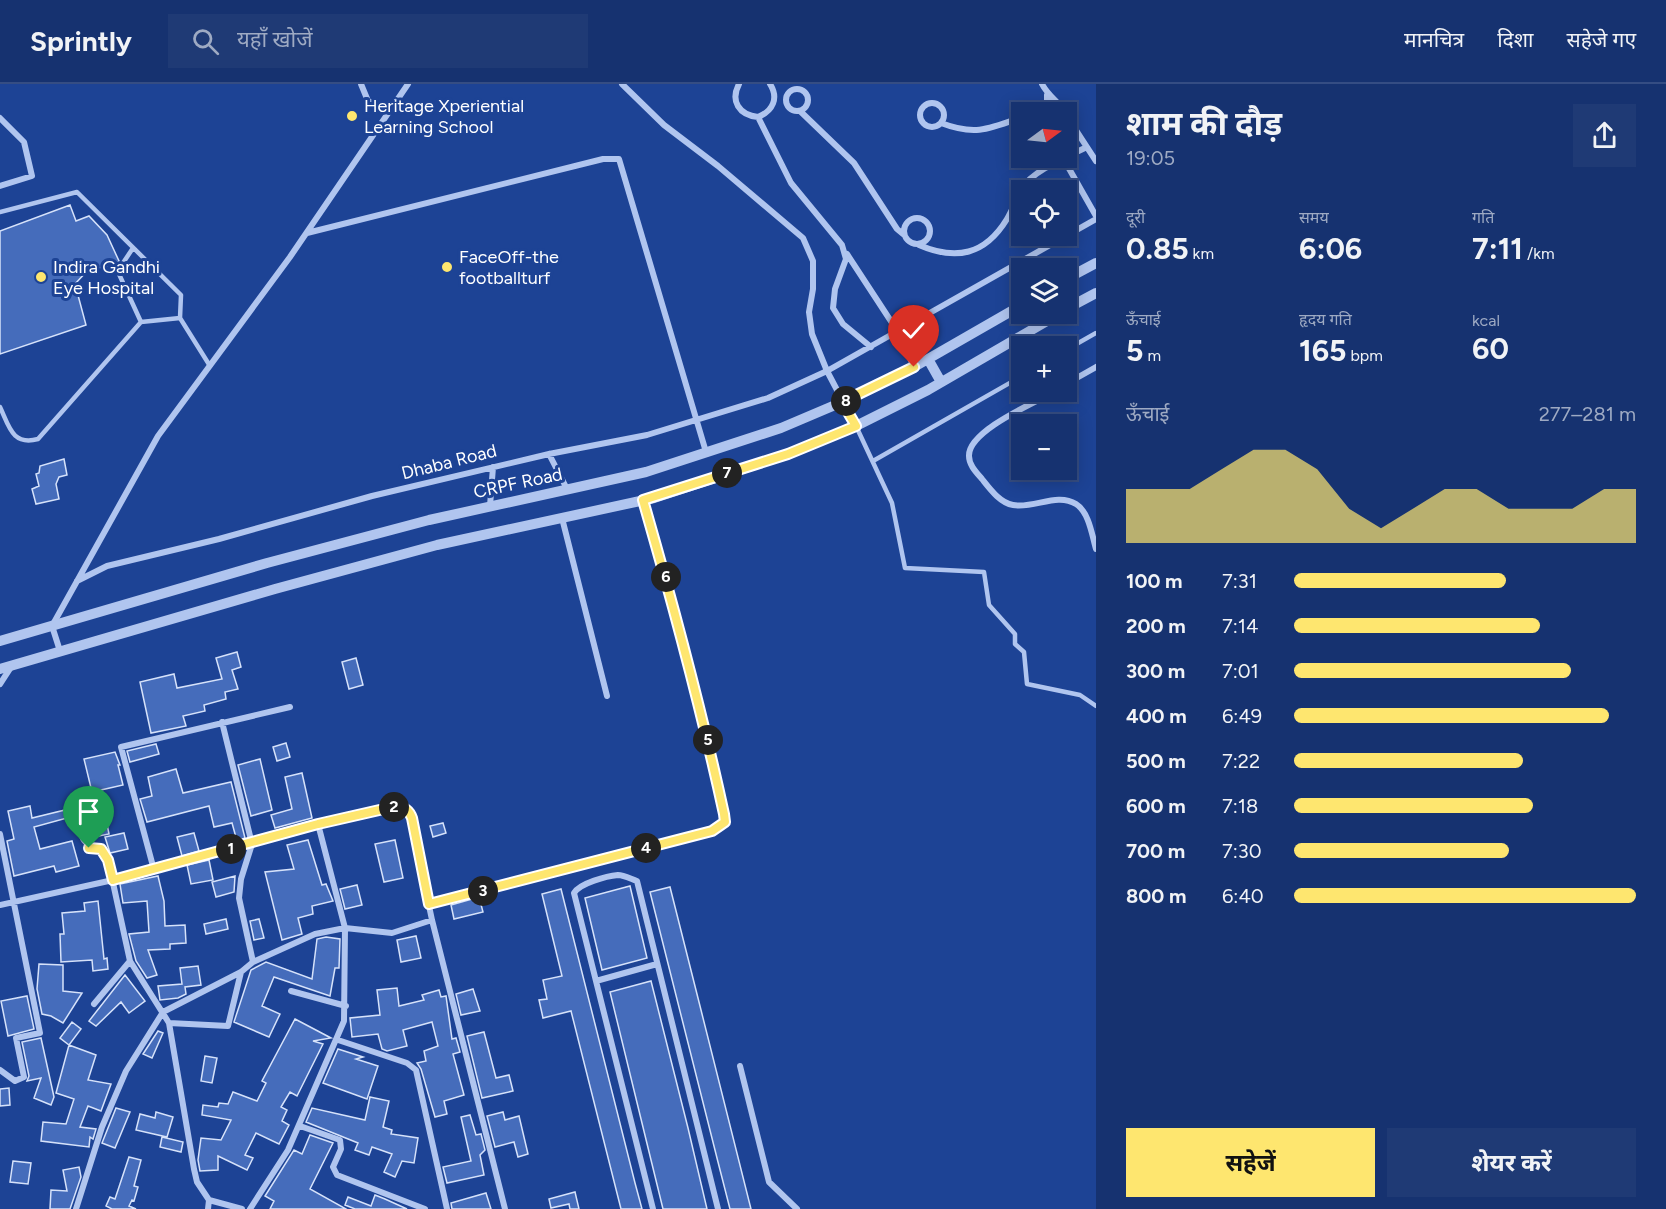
<!DOCTYPE html>
<html lang="hi">
<meta charset="utf-8">
<style>
:root{--surface:#163270;--page:#1f3a75;--text:#f1f3f6;--muted:#9eaac3;--line:#354d83;--accent:#fee66f}
body{margin:0;font-family:Figtree,"Noto Sans Devanagari",sans-serif;background:var(--page);color:var(--text);height:100vh;display:flex;flex-direction:column;font-size:22px;white-space:nowrap}
*{box-sizing:border-box;margin:0}
p{font-size:20px;color:var(--muted)}
.icon{flex:none;width:33px;height:33px;fill:none;stroke:currentColor;stroke-width:2;stroke-linecap:round;stroke-linejoin:round}
.map{position:relative;flex:1;overflow:hidden}
.side{display:flex;flex-direction:column;background:var(--surface);width:570px}
.side>*{flex:none}
.needle{width:39px;rotate:75deg}
.tools{position:absolute;left:1011px;top:18px;display:grid;gap:12px}
.tools a{display:grid;place-items:center;width:66px;height:66px;border-radius:0px;background:var(--surface);box-shadow:0 3px 15px #0003,0 0 0 2px var(--line);font-size:30px}
.pin{position:absolute;display:grid;place-items:center;width:51px;height:51px;color:#fff;margin:-62px -26px;border-radius:50% 50% 50% 0;rotate:-45deg;box-shadow:0 0 6px #0007}
.pin .icon{rotate:45deg}
.km{position:absolute;width:30px;height:30px;margin:-15px;border-radius:50%;background:#222;color:#fff;font-size:16px;line-height:30px;text-align:center}
.round{display:grid;place-items:center;flex:none;width:63px;height:63px;border-radius:0px;background:var(--page)}
.head{display:flex;align-items:center;justify-content:space-between;height:102px;padding:0 30px}
h1{font-size:33px;font-weight:700;line-height:45px}
.figures{display:grid;grid-template-columns:repeat(3,1fr);gap:9px;height:102px;padding:6px 30px}
.figures div{display:grid;align-content:center}
.figures b{font-size:30px;font-weight:700}
.figures small{font-size:16px;font-weight:400}
.figures p{font-size:16px}
.chart{height:168px;padding:12px 30px}
.chart p{display:flex;justify-content:space-between}
.chart svg{width:100%;height:108px;margin-top:6px;fill:var(--accent);opacity:.7}
.button{display:flex;gap:12px;margin-top:auto;padding:12px 30px}
.button a{flex:1;height:69px;border-radius:0px;background:var(--accent);color:#111;font-size:24px;font-weight:700;line-height:69px;text-align:center}
.button a+a{background:var(--page);color:var(--text)}
ul{padding:0 30px;list-style:none;font-size:20px}
li{display:grid;grid-template-columns:96px 72px 1fr;align-items:center;height:45px}
li i{height:15px;border-radius:8px;background:var(--accent)}
header{display:flex;align-items:center;gap:36px;box-sizing:border-box;height:84px;padding:0 30px;background:var(--surface);border-bottom:2px solid var(--line)}
header strong{font-size:28px}
nav{display:flex;gap:33px;margin-inline-start:auto;font-size:21px}
.search{width:420px;height:54px;background:var(--page);display:flex;align-items:center;gap:15px;box-sizing:border-box;padding:0 21px;border-radius:0px;color:var(--muted);font-size:22px}
main{display:flex;flex:1;min-height:0}
.map>svg:first-child{display:block}
.building{fill:#456cbb;stroke:#d6e2fa;stroke-width:1.5}
.lines{fill:none;stroke-linecap:round;stroke-linejoin:round}
.service{stroke:#b0c5ef;stroke-width:4.5}
.minor{stroke:#b0c5ef;stroke-width:6}
.tertiary{stroke:#b0c5ef;stroke-width:10}
.route-casing{stroke:#fff;stroke-width:12}
.route{stroke:#fee66f;stroke-width:8}
.poi-dot{fill:#fee66f;stroke:#1d4395;stroke-width:2}
.labels{text-anchor:middle;dominant-baseline:central;stroke-width:6;stroke-linejoin:round;paint-order:stroke}
.poi-label{font-size:18px;fill:#fff;stroke:#1d4395;text-anchor:start}
.street-label{font-size:18px;fill:#fff;stroke:#1d4395}
</style>
<header>
<strong>Sprintly</strong>
<div class="search"><svg class="icon" aria-label="search" viewBox="0 0 24 24"><circle cx="10" cy="10" r="6"/><path d="M15 15l6 6"/></svg>यहाँ खोजें</div>
<nav><a>मानचित्र</a><a>दिशा</a><a>सहेजे गए</a></nav>
</header>
<main>
<div class="map">
<svg width="1096" height="1125" viewBox="0 0 1096 1125">
<rect width="100%" height="100%" fill="#1d4395"/>
<!-- building -->
<path class="building" d="M70 121 76 137 89 132 107 151 119 177 117 180 88 186 75 200 86 241 0 270V147Z
M64 375 67 391 59 393 56 400 59 415 36 420 32 405 39 402 36 390 39 389 40 382Z
M237 568 241 583 232 586 238 605 225 608 226 615 204 621 205 627 183 632 186 642 151 649 140 598 174 590 177 604 222 595 216 574Z
M356 574 363 601 349 605 342 578Z
M286 659 290 673 277 677 273 663Z
M156 660 159 670 130 678 127 667Z
M115 668 120 681H118L123 701 92 708 84 675Z
M260 675 272 726 251 732 238 681Z
M176 685 183 709 231 698 245 754 237 757 232 739 214 743 209 722 147 738 140 715 152 712 148 693Z
M302 689 312 734 275 744 271 731 292 725 285 693Z
M30 722 32 734 65 726 67 734 34 743 40 765 72 757 79 782 56 788 54 782 14 792 7 757 14 755 8 727Z
M104 726 109 750 89 754 81 731Z
M443 739 446 749 433 753 430 742Z
M124 749 128 765 110 769 105 753Z
M194 749 199 767 182 772 177 753Z
M308 756 322 801 326 800 333 817 312 822 313 830 298 834 302 850 282 856 265 788 294 785 287 761Z
M395 756 403 794 384 798 375 760Z
M209 776 213 796 191 800 187 781Z
M158 792 164 817 165 842 185 841 186 859 170 860V865L148 866 157 891 147 894 136 877 129 850 149 848 147 817 123 819 120 800Z
M235 792 234 808 216 813 212 798Z
M357 801 362 821 345 825 340 805Z
M630 802 647 874 602 886 585 814Z
M670 803 701 926 751 1125H730L718 1078 650 808Z
M561 805 635 1099 642 1125H621L571 927 543 934 539 916 547 915 543 896 562 892 542 810Z
M479 813 483 828 454 835 451 821Z
M98 817 104 875 107 874 108 885 93 887 92 876 61 878 60 850H64L62 829 85 827 84 819Z
M226 835 228 845 206 850 204 840Z
M259 835 264 854 254 856 250 837Z
M416 852 421 874 401 878 397 856Z
M326 853 340 855 339 884H335L330 912 274 893 262 922 280 930 269 953 234 938 251 886 266 878 312 895 317 855Z
M39 880 63 881V907L82 909 63 939 51 932 42 930 37 905Z
M198 882 201 901 185 903 186 910 178 914 160 916 158 902 182 900 180 884Z
M125 891 145 917 129 929 121 918 96 942 89 937Z
M651 897 688 1044 707 1125H663L652 1080 610 908Z
M397 904 399 922 424 916 422 911 439 906 441 913 446 912 452 955 456 954 460 968 453 970 464 1011 444 1017 447 1030 435 1033 421 985 417 979 426 977 424 967 438 962 432 938 403 946 407 962 387 967 382 965 378 950 352 953 350 934 380 931 377 906Z
M473 905 480 927 461 931 456 910Z
M27 912 34 945 8 952 1 917Z
M295 935 331 954 313 957 323 960 297 1012 290 1008 281 1023 287 1026 282 1037 289 1041 279 1060 256 1049 245 1071 253 1074 247 1086 218 1072V1086L200 1087 198 1076 201 1054 221 1056 231 1036 202 1031 203 1021 218 1023 219 1019 228 1020 233 1008 257 1017 266 999 262 997Z
M72 938 81 945 69 961 60 954Z
M158 947 163 949 152 974 143 970Z
M484 948 496 994 509 991 513 1007 482 1014 467 952Z
M41 954 54 1013 51 1021 34 1014 41 994 27 997 29 992 22 958Z
M69 961 96 971 88 996 111 1000 101 1027 88 1022 80 1043 96 1045 93 1055 90 1053 89 1063 41 1057 43 1038 66 1040 74 1015 56 1009Z
M338 965 363 973 356 975 378 982 367 1015 323 999Z
M205 972 217 974 212 999 201 997Z
M9 1004 10 1021 0 1022V1005Z
M370 1013 389 1017 383 1043 392 1046 391 1050 418 1054 414 1079 402 1077 395 1093 384 1088 392 1070 372 1063 369 1071 355 1066 358 1059 306 1038 312 1024 365 1036Z
M116 1024 130 1028 115 1064 102 1059Z
M156 1028 173 1033 167 1053 136 1046 140 1030 155 1034Z
M503 1028 505 1036 519 1032 528 1070 518 1073 514 1058 495 1063 487 1032Z
M470 1031 476 1051 481 1050 485 1066 480 1071 484 1091 447 1099 443 1083 471 1077 461 1033Z
M310 1051 333 1059 310 1105 346 1125H270L274 1117 265 1112 294 1066 302 1070Z
M162 1053 183 1058 181 1068 160 1063Z
M129 1073 141 1076 134 1102 138 1103 134 1117 132 1116 129 1122 136 1125H112L106 1122 110 1113 115 1115Z
M13 1077 31 1079 28 1100 10 1098Z
M79 1083 81 1093 70 1125H50L51 1106 67 1107 63 1086Z
M575 1108 579 1125H570L569 1120 551 1124 549 1115Z
M486 1109 491 1125H452L451 1119Z
M375 1111 385 1115 407 1125H355L345 1121 348 1113 371 1122Z"/>
<g class="lines">
<!-- service -->
<path class="service" d="M0 128 77 108 181 211 180 234 210 282
M133 164 119 185V190L141 238
M1066 266 1096 249
M0 323C9 342 12 362 38 355L141 238 180 234
M856 342 892 419 905 484 984 488 989 521 1015 550V560L1024 568 1027 600 1080 611 1096 622
M873 377 1022 292"/>
<!-- minor -->
<path class="minor" d="M361 0 368 17 390 27
M622 0 664 41 718 82 803 154 813 177V205L809 228 812 250 827 287 856 342
M739 0C730 17 739 31 758 33 773 27 779 14 770 0
M1042 0C1048 12 1058 17 1065 28
M786 16a11 11 0 1 1 22 0a11 11 0 1 1-22 0Z
M920 31a12 12 0 1 1 24 0a12 12 0 1 1-24 0Z
M800 27 854 79 897 145 903 150
M1034 28 1047 25
M1047 28V11
M1066 31 1096 77
M758 33 791 99 842 161 846 175 835 205 833 224 843 240 871 263
M0 34 24 58 32 92 0 102
M941 39C975 52 989 45 1022 33
M1066 73 1087 63
M1063 74 1096 132
M904 147a13 13 0 1 1 26 0a13 13 0 1 1-26 0Z
M307 149 603 75H619L706 368
M919 161C956 177 985 171 1007 135 1015 122 1019 105 1030 95 1040 86 1054 79 1066 74
M847 170 898 248 914 283
M1066 300 1096 283
M1054 308C1034 319 968 347 969 372 969 381 976 388 982 395 990 405 1000 419 1013 421 1034 425 1057 408 1076 420 1089 428 1092 451 1096 465
M549 370 567 405
M490 422 493 383
M562 434 607 612
M77 497 107 482 219 455 372 412 549 370 647 351 768 314 827 287 1096 135
M60 567 52 542 158 352 290 173 408 0
M0 600 11 583
M222 638 252 760 241 795 239 814 253 878
M76 732C81 750 81 763 101 765L108 776 130 877 169 939 228 942 241 888
M0 750 40 949 16 954 24 993 15 997 0 986
M154 786 121 663 290 623
M0 821 113 796 318 740 397 722 409 727 432 836 505 1125
M429 821 712 747 725 738 680 543 643 416
M596 897 657 880
M291 907 346 922
M94 920 130 877
M169 939 194 1085 197 1098 209 1116 208 1125
M338 956 407 979 416 986 447 1125
M740 982 769 1098 797 1125
M300 1042 340 1056 341 1065 333 1083 337 1091 425 1125
M209 1116 242 1125
M76 1125 102 1043 126 987 163 928 241 888 253 878 315 850 345 844 392 849 432 836
M250 1125 288 1066 344 937 345 844 318 740
M653 1125 574 809C580 799 607 792 618 791 624 791 631 795 637 797L718 1125"/>
<!-- tertiary -->
<path class="tertiary" d="M1066 195 1096 179
M1066 225 1096 209
M928 275 941 298
M0 557 267 479 429 436 646 388 781 344 847 316 914 283 1022 221
M0 585 275 505 437 461 654 414 788 370 856 342 928 306 1059 230"/>
</g>
<g class="lines">
<!-- route casing -->
<g class="route-casing">
<path id="route" d="M89 764 101 765 108 776 113 796 318 740 397 722C405 723 409 726 412 734L429 820 712 747 725 738 724 730C701 624 673 520 643 416L788 370 856 342 842 318 914 283"/>
</g>
<!-- route -->
<use href="#route" class="route"/>
</g>
<!-- markers -->
<g class="poi-dot">
<circle cx="352" cy="32" r="6"/>
<circle cx="447" cy="183" r="6"/>
<circle cx="41" cy="193" r="6"/>
</g>
<g class="labels">
<!-- poi labels -->
<g class="poi-label">
<text x="364" y="22">Heritage Xperiential<tspan x="364" dy="21">Learning School</tspan></text>
<text x="459" y="173">FaceOff-the<tspan x="459" dy="21">footballturf</tspan></text>
<text x="53" y="183">Indira Gandhi<tspan x="53" dy="21">Eye Hospital</tspan></text>
</g>
<!-- street labels -->
<g class="street-label">
<text transform="translate(449 378) rotate(-14)">Dhaba Road</text>
<text transform="translate(518 399) rotate(-12)">CRPF Road</text>
</g>
</g>
</svg>
<div class="tools">
<a><svg class="needle" viewBox="-14 -14 28 28"><path d="M0-13l5 13h-10z" fill="#e53935"/><path d="M0 13l5-13h-10z" fill="#9eaac3"/></svg></a>
<a><svg class="icon" aria-label="locate" viewBox="0 0 24 24"><circle cx="12" cy="12" r="6"/><path d="M12 2v4M12 18v4M2 12h4M18 12h4"/></svg></a>
<a><svg class="icon" aria-label="layers" viewBox="0 0 24 24"><path d="M12 4l9 5-9 5-9-5zM3 14l9 5 9-5"/></svg></a>
<a>+</a>
<a>−</a>
</div>
<div class="pin" style="left:89px;top:764px;background:#1e9e55"><svg class="icon" aria-label="arrive" viewBox="0 0 24 24"><path d="M6 21V4h12l-3 4 3 4H6"/></svg></div>
<div class="pin" style="left:914px;top:283px;background:#d93025"><svg class="icon" aria-label="check" viewBox="0 0 24 24"><path d="M5 12l5 5 9-10"/></svg></div>
<b class="km" style="left:231px;top:765px">1</b>
<b class="km" style="left:394px;top:723px">2</b>
<b class="km" style="left:483px;top:807px">3</b>
<b class="km" style="left:646px;top:764px">4</b>
<b class="km" style="left:708px;top:656px">5</b>
<b class="km" style="left:666px;top:493px">6</b>
<b class="km" style="left:727px;top:389px">7</b>
<b class="km" style="left:846px;top:317px">8</b>
</div>
<section class="side">
<div class="head"><div><h1>शाम की दौड़</h1><p>19:05</p></div><a class="round"><svg class="icon" aria-label="share" viewBox="0 0 24 24"><path d="M12 15V3M7 8l5-5 5 5M5 13v7h14v-7"/></svg></a></div>
<div class="figures">
<div><p>दूरी</p><b>0.85<small> km</small></b></div>
<div><p>समय</p><b>6:06</b></div>
<div><p>गति</p><b>7:11<small> /km</small></b></div>
</div>
<div class="figures">
<div><p>ऊँचाई</p><b>5<small> m</small></b></div>
<div><p>हृदय गति</p><b>165<small> bpm</small></b></div>
<div><p>kcal</p><b>60</b></div>
</div>
<div class="chart"><p><span>ऊँचाई</span>277–281 m</p>
<svg viewBox="0 0 160 44" preserveAspectRatio="none"><path d="M0 44V22L10 22L20 22L30 14L40 6L50 6L60 14L70 30L80 38L90 30L100 22L110 22L120 30L130 30L140 30L150 22L160 22V44z"/></svg>
</div>
<ul>
<li><b>100 m</b>7:31<i style="width:62%"></i></li>
<li><b>200 m</b>7:14<i style="width:72%"></i></li>
<li><b>300 m</b>7:01<i style="width:81%"></i></li>
<li><b>400 m</b>6:49<i style="width:92%"></i></li>
<li><b>500 m</b>7:22<i style="width:67%"></i></li>
<li><b>600 m</b>7:18<i style="width:70%"></i></li>
<li><b>700 m</b>7:30<i style="width:63%"></i></li>
<li><b>800 m</b>6:40<i style="width:100%"></i></li>
</ul>
<div class="button"><a>सहेजें</a><a>शेयर करें</a></div>
</section>
</main>
